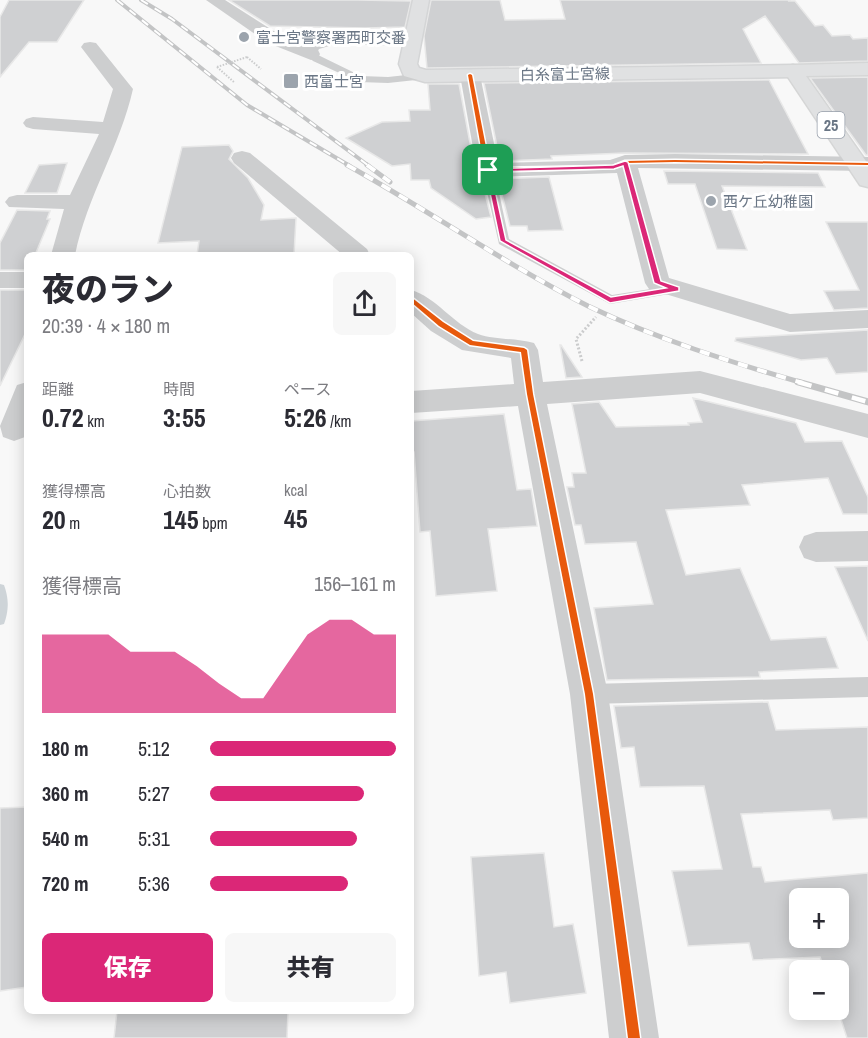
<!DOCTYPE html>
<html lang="ja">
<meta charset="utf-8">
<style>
:root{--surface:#fff;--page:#f7f7f7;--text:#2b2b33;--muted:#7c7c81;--accent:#db2777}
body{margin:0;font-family:"Archivo Narrow","Noto Sans JP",sans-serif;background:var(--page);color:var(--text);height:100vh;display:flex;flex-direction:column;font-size:22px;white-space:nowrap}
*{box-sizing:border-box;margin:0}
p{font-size:20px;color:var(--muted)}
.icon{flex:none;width:33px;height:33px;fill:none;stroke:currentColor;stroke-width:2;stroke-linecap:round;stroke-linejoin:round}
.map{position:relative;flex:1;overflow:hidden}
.drawer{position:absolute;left:24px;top:252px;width:390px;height:762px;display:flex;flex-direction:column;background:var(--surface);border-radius:9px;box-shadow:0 3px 15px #0003}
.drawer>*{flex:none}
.buttons{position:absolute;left:789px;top:888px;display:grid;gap:12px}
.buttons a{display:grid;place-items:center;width:60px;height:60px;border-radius:9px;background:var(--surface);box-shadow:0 3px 15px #0003;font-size:30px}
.pin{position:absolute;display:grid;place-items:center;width:51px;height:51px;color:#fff;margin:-26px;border-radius:12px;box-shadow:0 3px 9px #0006}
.round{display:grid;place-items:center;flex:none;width:63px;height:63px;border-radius:9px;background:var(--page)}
.head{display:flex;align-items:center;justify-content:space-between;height:102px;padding:0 18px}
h1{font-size:33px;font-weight:800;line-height:45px}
.metrics{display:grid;grid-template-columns:repeat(3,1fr);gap:9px;height:102px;padding:6px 18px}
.metrics div{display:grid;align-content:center}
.metrics b{font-size:26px;font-weight:800}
.metrics small{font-size:16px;font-weight:400}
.metrics p{font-size:16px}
.chart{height:168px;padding:12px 18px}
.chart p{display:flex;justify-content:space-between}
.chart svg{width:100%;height:108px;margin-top:6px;fill:var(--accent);opacity:.7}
.button{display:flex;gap:12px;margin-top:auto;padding:12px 18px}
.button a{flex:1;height:69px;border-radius:9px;background:var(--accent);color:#fff;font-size:24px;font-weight:800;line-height:69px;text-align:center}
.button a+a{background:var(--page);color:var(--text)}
ul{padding:0 18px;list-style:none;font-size:20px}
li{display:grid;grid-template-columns:96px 72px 1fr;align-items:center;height:45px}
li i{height:15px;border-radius:8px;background:var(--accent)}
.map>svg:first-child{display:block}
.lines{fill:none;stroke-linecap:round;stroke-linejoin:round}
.stream{fill:#ced4d8;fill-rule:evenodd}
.building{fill:#cfd0d2;stroke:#e8e8e8;stroke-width:1.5;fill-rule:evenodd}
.secondary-casing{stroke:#d4d5d6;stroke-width:3}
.primary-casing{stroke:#d5d6d6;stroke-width:3}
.path-far1{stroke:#cbcccd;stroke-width:2;stroke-dasharray:1.5 1.5;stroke-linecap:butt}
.path{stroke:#cbcccd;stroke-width:3;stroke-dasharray:2 2;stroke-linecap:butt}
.lane{fill:#cdcecf;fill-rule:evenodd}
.street{fill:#cdcecf;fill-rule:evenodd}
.secondary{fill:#e0e1e2;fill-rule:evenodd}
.primary{fill:#e0e1e2;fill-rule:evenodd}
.rail-far2-casing{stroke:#c3c4c5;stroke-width:4}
.rail-far1-casing{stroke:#c3c4c5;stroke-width:5}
.rail-casing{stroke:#c3c4c5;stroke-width:7}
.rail-far2{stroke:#fff;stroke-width:2;stroke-dasharray:8;stroke-linecap:butt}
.rail-far1{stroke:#fff;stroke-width:4;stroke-dasharray:10;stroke-linecap:butt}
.rail{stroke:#fff;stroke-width:4.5;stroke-dasharray:14;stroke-linecap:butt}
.path-bridge{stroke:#cbcccd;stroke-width:2;stroke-dasharray:1.5 1.5;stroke-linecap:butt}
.cycleway-casing{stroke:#fff;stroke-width:3}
.cycleway{fill:#e8590c;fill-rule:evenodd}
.route{fill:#db2777;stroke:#fff;stroke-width:1.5;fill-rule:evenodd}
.poi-dot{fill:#9ca4ad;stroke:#fff;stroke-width:2}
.labels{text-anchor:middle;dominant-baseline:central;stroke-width:6;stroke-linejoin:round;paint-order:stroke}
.far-poi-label{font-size:15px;fill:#6a7685;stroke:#fff;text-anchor:start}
.far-street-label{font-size:15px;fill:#6a7685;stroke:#fff}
.shield{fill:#fff;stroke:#979faa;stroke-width:1.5}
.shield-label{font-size:16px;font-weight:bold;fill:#6a7685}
</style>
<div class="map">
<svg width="868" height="1038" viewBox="0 0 868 1038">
<rect width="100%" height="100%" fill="#f8f8f8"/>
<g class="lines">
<!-- stream -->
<path class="stream" d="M0 584 4 585C9 599 9 610 4 624L0 625Z"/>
</g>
<!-- building -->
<path class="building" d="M9 0H84L57 42H29L0 77V17Z
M229 0H358L411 1 405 27 365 28 270 26Z
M431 0H500L505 20 565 19 560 0H791L788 1H795L815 26 823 25 832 36 850 35 853 39 868 38V61L799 63 765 16 743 29 761 63 427 68 424 36Z
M868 77V155H866L810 78Z
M769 80 808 154 625 153 551 156 552 159 500 161 484 83Z
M428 84H459L475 170 481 178 491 217 476 219 431 188 429 180H411L410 164 392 166 346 138 382 122 410 121 409 110H430Z
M229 145 233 151 229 159 248 178 264 205 261 220 296 218 294 255H197L199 241 158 243 182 147Z
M67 163 57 193H25L39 165Z
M664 171 818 173 825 187 722 186 747 250 717 249 695 184H668Z
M549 177 563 230 528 231 527 226H510L498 179Z
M17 210 50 211 47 219H50L35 255H27V270H0V243Z
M826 222H868V308L834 310 824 291 859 290Z
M0 290H27V330L0 386Z
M868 330V372L836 374 827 358 801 360 735 341 736 338Z
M560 345H561L582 377 566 378Z
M693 398 796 423 805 442 842 441 868 497V514H843L828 478 742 485 750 505 666 510 686 575 740 568 771 640 826 637 838 668 759 672 760 677 607 680 594 608 653 604 636 542 585 544 581 525H575L567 487H574L572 473H586L572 404 599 402 616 427 689 425 688 423 702 422Z
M504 414 517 490 531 489 537 526 488 529 497 591 436 596 430 531 420 532 414 452H411V421Z
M868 566V641L835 567Z
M768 702 776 730 868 727V818L833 820 830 810 741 814 753 867H761L765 882 868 873V1038H847L838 1010V970H825L820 957 753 960 749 943 688 946 672 871 722 869 704 786 640 787 634 747 621 748 614 706ZM800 898H838V938H800Z
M27 807V987L0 991V808Z
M544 853 554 927 573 924 586 993 510 1003 506 972 479 976 471 857Z
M117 1011H288L287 1038H114Z"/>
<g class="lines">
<!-- secondary casing -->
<g class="secondary-casing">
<path id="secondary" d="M413 0H429L417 64 419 68 426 70 793 65 800 67 802 71 800 75 793 77 425 82 404 76 399 64Z"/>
</g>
<!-- primary casing -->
<g class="primary-casing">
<path id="primary" d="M868 63V75L806 76 868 164V187L860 185 784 71 786 67 793 65Z"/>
</g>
<!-- path-far1 -->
<path class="path-far1" d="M247 57 261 69
M217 67 234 82"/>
<!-- path -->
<path class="path" d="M582 361 576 339 596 317"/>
<!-- lane -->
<path class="lane" d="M336 38 416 41 418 43 413 46 336 44 319 49 316 54 361 76 388 77 425 73 430 76 425 79 388 83 359 82 313 61 306 54 312 45Z
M488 167 494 170 509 239 612 295 676 285 682 289 681 292 610 304 499 244 482 170Z
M868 677V697L589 704 582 701 579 694 582 687 589 684Z"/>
<!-- street -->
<path class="street" d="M206 0H225L280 35 318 50 320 54 318 58 311 60 268 43Z
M90 42 96 43 133 89C120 147 87 196 75 255H51L64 209 9 207 5 202 9 197 17 195H70L99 134 33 129 26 127 23 123 26 119 33 117 103 122 113 89 81 47 84 43Z
M470 69 477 71 480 75 498 163 610 160 625 155 675 154 868 157V171L638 168 669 278 790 314 868 310V328L790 332 649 289 645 283 617 173 488 177 480 175 477 170 460 75 463 71Z
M242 151 250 153 367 249 370 255H343L234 163 231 158 234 153Z
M0 272H27V288H0Z
M411 290C436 297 453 324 478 334 495 340 516 338 534 343L538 350 543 382 700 371 868 414V438L700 393 547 404 608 694 659 1038H609L570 694 518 406 411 413V391L514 384 511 358 462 350 431 331 411 313Z
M27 382V433L25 437 14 441 3 437 0 426 17 385Z
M868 531V561L816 562 804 558 799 547 804 536 816 532Z"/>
<!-- secondary -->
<use href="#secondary" class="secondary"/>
<!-- primary -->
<use href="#primary" class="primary"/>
<!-- rail-far2 casing -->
<g class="rail-far2-casing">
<path id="rail-far2" d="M117 0 247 105 350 166
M141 0 172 19 369 166"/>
</g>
<!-- rail-far1 casing -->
<g class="rail-far1-casing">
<path id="rail-far1" d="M347 165C428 210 505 264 588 306 657 339 730 362 803 383
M367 165 390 182"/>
</g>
<!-- rail casing -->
<g class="rail-casing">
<path id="rail" d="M798 382 868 402"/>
</g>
<!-- rail-far2 -->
<use href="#rail-far2" class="rail-far2"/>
<!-- rail-far1 -->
<use href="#rail-far1" class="rail-far1"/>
<!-- rail -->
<use href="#rail" class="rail"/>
<!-- path-bridge -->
<path class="path-bridge" d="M217 67 247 57"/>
<!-- cycleway casing -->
<g class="cycleway-casing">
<path id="cycleway" d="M470 74 472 75 490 168 613 166 625 161 675 160 868 163V165L675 162 626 163 614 168 488 172 485 170 468 75Z
M411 297 443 322 473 341 524 348 527 350 533 394 593 694 640 1038H628L585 694 527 394 521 352 470 345 439 326 411 302Z"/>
</g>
<!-- cycleway -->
<use href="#cycleway" class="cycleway"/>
</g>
<!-- route -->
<path class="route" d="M625 161 628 162 661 281 679 287V291L610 303 500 241 485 169 613 165ZM623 166 654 283 666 288 611 297 506 240 491 172 614 169Z"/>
<!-- markers -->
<g class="poi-dot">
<circle cx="244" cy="37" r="6"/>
<rect x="283" y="73" width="16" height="16" rx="3"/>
<circle cx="711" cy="201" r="6"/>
</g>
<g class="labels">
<!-- far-poi labels -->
<g class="far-poi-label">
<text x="256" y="37">富士宮警察署西町交番</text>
<text x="304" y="81">西富士宮</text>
<text x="723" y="201">西ケ丘幼稚園</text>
</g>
<!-- far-street labels -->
<g class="far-street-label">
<text transform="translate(565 74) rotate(-1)">白糸富士宮線</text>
</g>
<!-- shield labels -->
<rect class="shield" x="817.5" y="112" width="27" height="26" rx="4.5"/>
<g class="shield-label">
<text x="831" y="125">25</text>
</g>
</g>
</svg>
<div class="buttons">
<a>+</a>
<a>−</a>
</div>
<div class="pin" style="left:488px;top:170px;background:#1e9e55"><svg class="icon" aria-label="arrive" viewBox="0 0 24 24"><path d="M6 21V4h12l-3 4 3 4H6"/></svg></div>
<section class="drawer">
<div class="head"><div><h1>夜のラン</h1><p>20:39 · 4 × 180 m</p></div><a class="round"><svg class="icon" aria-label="share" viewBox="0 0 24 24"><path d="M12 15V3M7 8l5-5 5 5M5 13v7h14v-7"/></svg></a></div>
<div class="metrics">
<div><p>距離</p><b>0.72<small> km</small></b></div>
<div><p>時間</p><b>3:55</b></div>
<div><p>ペース</p><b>5:26<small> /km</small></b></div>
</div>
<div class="metrics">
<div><p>獲得標高</p><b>20<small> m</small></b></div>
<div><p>心拍数</p><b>145<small> bpm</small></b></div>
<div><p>kcal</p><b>45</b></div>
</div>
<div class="chart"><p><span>獲得標高</span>156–161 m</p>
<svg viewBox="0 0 160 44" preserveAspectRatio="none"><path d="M0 44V12L10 12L20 12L30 12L40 19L50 19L60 19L70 25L80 32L90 38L100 38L110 25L120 12L130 6L140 6L150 12L160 12V44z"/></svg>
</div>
<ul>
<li><b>180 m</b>5:12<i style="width:100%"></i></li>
<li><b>360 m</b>5:27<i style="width:83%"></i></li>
<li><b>540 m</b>5:31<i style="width:79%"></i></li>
<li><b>720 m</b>5:36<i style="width:74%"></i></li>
</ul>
<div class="button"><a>保存</a><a>共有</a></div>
</section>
</div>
